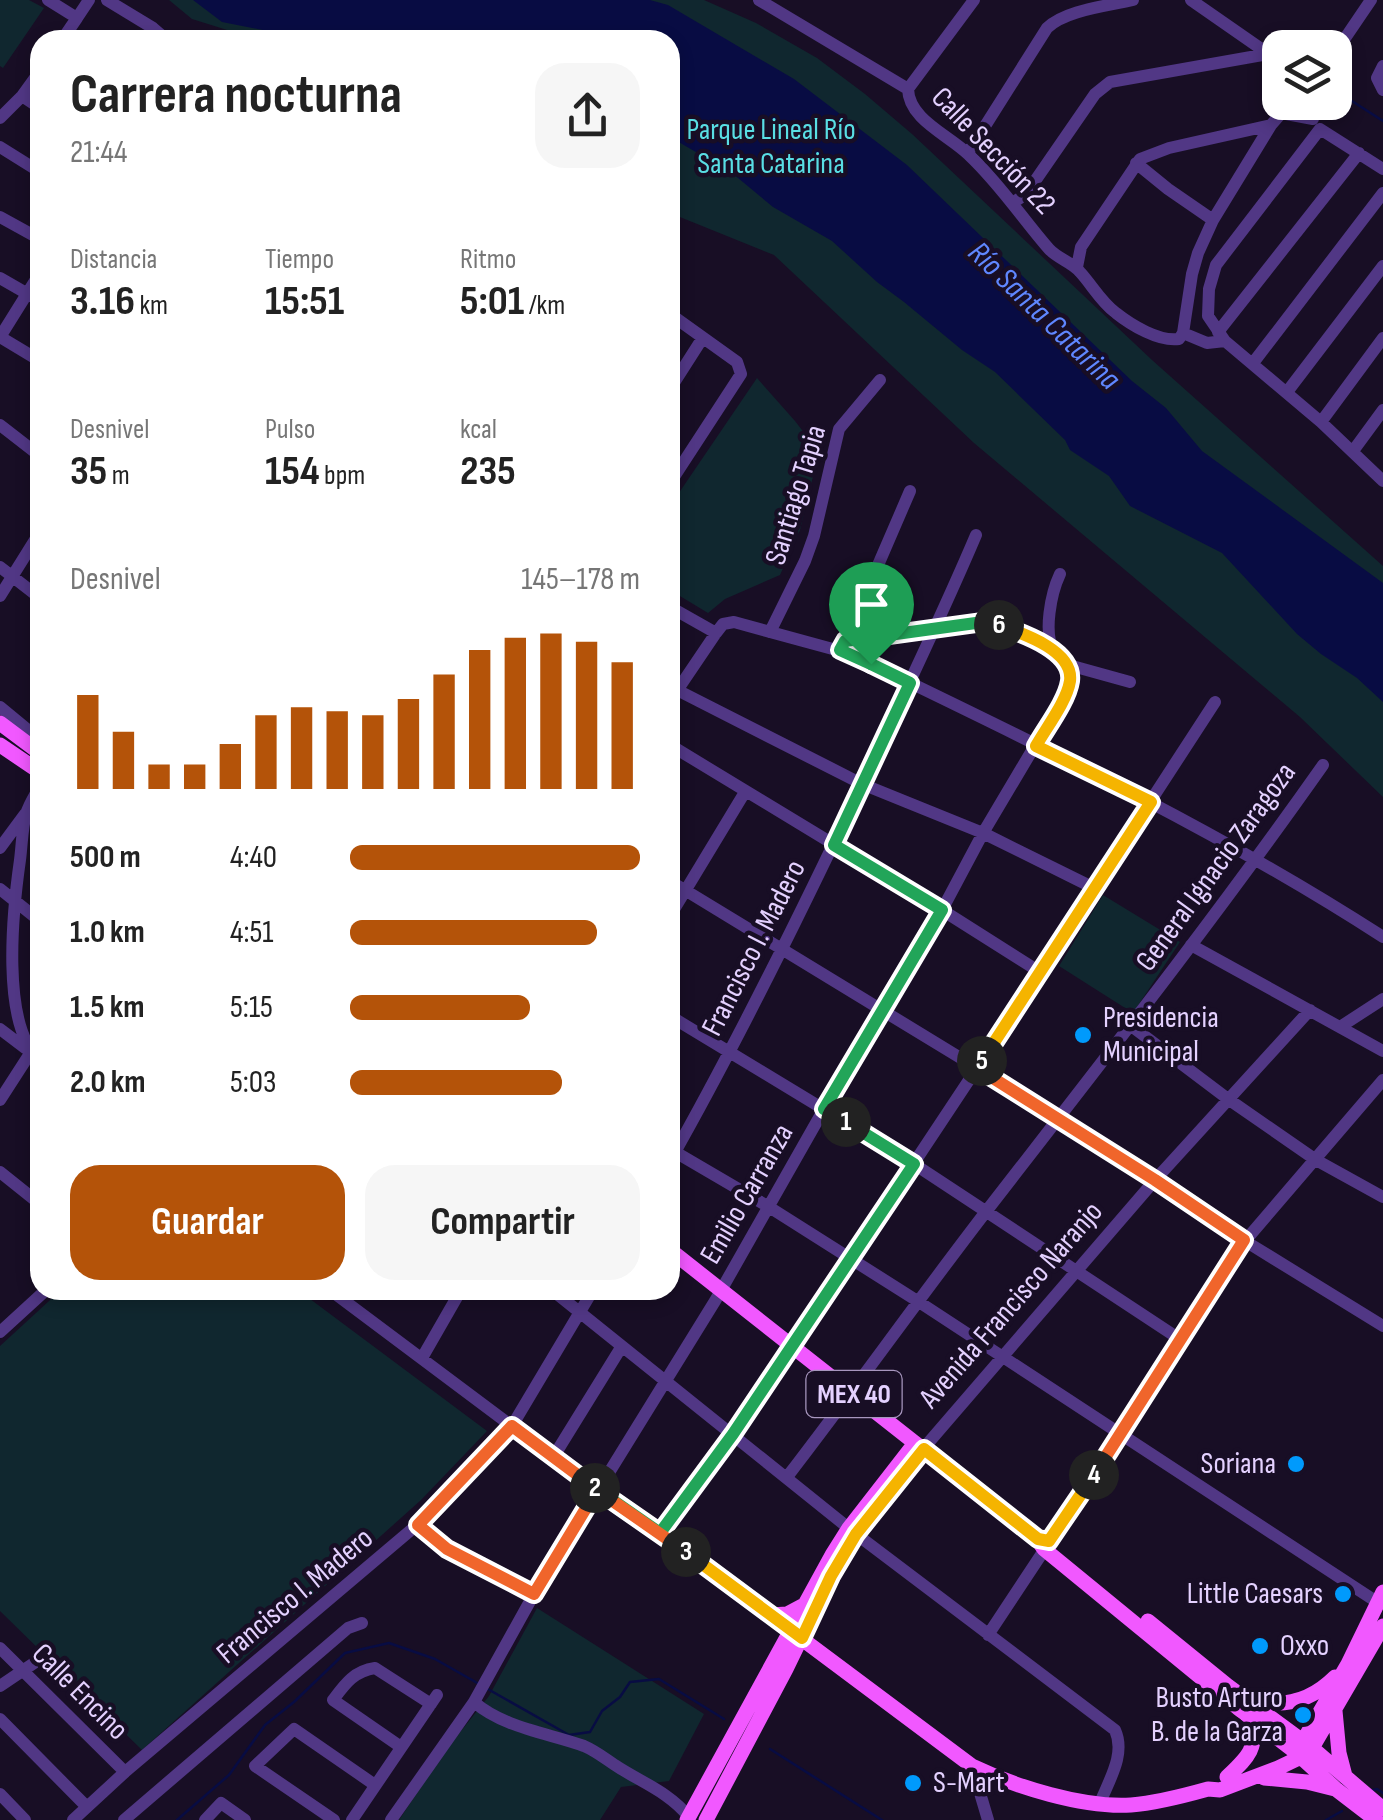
<!DOCTYPE html>
<html lang="es">
<meta charset="utf-8">
<style>
:root{--surface:#fff;--page:#f6f6f6;--text:#222;--muted:#767676;--accent:#b45309}
body{margin:0;font-family:"Sofia Sans Condensed",sans-serif;background:var(--page);color:var(--text);height:100vh;display:flex;flex-direction:column;font-size:38px;white-space:nowrap}
*{box-sizing:border-box;margin:0}
p{font-size:32px;color:var(--muted)}
.icon{flex:none;width:55px;height:55px;fill:none;stroke:currentColor;stroke-width:2;stroke-linecap:round;stroke-linejoin:round}
.map{position:relative;flex:1;overflow:hidden}
.details{position:absolute;left:30px;top:30px;width:650px;height:1270px;display:flex;flex-direction:column;background:var(--surface);border-radius:30px;box-shadow:0 5px 15px #0003}
.details>*{flex:none}
.controls{position:absolute;left:1262px;top:30px;display:grid;gap:20px}
.controls a{display:grid;place-items:center;width:90px;height:90px;border-radius:20px;background:var(--surface);box-shadow:0 5px 15px #0003;font-size:50px}
.pin{position:absolute;display:grid;place-items:center;width:85px;height:85px;color:#fff;margin:-102px -42px;border-radius:50% 50% 50% 0;rotate:-45deg;box-shadow:0 0 10px #0007}
.pin .icon{rotate:45deg}
.km{position:absolute;width:50px;height:50px;margin:-25px;border-radius:50%;background:#222;color:#fff;font-size:28px;line-height:50px;text-align:center}
.round{display:grid;place-items:center;flex:none;width:105px;height:105px;border-radius:30px;background:var(--page)}
.head{display:flex;align-items:center;justify-content:space-between;height:170px;padding:0 40px}
h1{font-size:55px;font-weight:700;line-height:75px}
.stats{display:grid;grid-template-columns:repeat(3,1fr);gap:15px;height:170px;padding:10px 40px}
.stats div{display:grid;align-content:center}
.stats b{font-size:42px;font-weight:700}
.stats small{font-size:28px;font-weight:400}
.stats p{font-size:28px}
.chart{height:280px;padding:20px 40px}
.chart p{display:flex;justify-content:space-between}
.chart svg{width:100%;height:180px;margin-top:10px;stroke:var(--accent);stroke-width:6}
.primary-button{display:flex;gap:20px;margin-top:auto;padding:20px 40px}
.primary-button a{flex:1;height:115px;border-radius:30px;background:var(--accent);color:#fff;font-size:40px;font-weight:700;line-height:115px;text-align:center}
.primary-button a+a{background:var(--page);color:var(--text)}
ul{padding:0 40px;list-style:none;font-size:32px}
li{display:grid;grid-template-columns:160px 120px 1fr;align-items:center;height:75px}
li i{height:25px;border-radius:12px;background:var(--accent)}
.map>svg:first-child{display:block}
.green{fill:#10272f}
.water{fill:#080c43}
.lines{fill:none;stroke-linecap:round;stroke-linejoin:round}
.stream{stroke:#080c43;stroke-width:2.5}
.minor{stroke:#513785;stroke-width:12}
.major{stroke:#f158ff;stroke-width:15}
.split-1-casing{stroke:#fff;stroke-width:20}
.split-2-casing{stroke:#fff;stroke-width:20}
.split-3-casing{stroke:#fff;stroke-width:20}
.split-4-casing{stroke:#fff;stroke-width:20}
.split-5-casing{stroke:#fff;stroke-width:20}
.split-6-casing{stroke:#fff;stroke-width:20}
.split-7-casing{stroke:#fff;stroke-width:20}
.split-1{stroke:#22a559;stroke-width:12}
.split-2{stroke:#22a559;stroke-width:12}
.split-3{stroke:#f0652b;stroke-width:12}
.split-4{stroke:#f5b400;stroke-width:12}
.split-5{stroke:#f0652b;stroke-width:12}
.split-6{stroke:#f5b400;stroke-width:12}
.split-7{stroke:#22a559;stroke-width:12}
.poi-dot{fill:#009afc;stroke:#180e25;stroke-width:4}
.labels{text-anchor:middle;dominant-baseline:central;stroke-width:9;stroke-linejoin:round;paint-order:stroke}
.shield{fill:#180e25;stroke:#a796be;stroke-width:2.5}
.shield-label{font-size:28px;font-weight:bold;fill:#e4d1ff}
.park-label{font-size:30px;fill:#59dee4;stroke:#180e25}
.street-label{font-size:30px;fill:#e4d1ff;stroke:#180e25}
.poi-label{font-size:30px;fill:#e4d1ff;stroke:#180e25;text-anchor:start}
.water-label{font-size:32px;font-style:italic;fill:#5f87ff;stroke:#180e25}
</style>
<div class="map">
<svg width="1383" height="1820" viewBox="0 0 1383 1820">
<rect width="100%" height="100%" fill="#180e25"/>
<!-- green -->
<path class="green" d="M0 0H29L44 8 3 68 0 66Z
M169 0H704L756 23 817 58 865 94 912 134 1152 360 1383 566V797L1300 717 974 443 774 255 670 213V40H259L192 19Z
M757 378 795 421 819 452 800 530 780 575 725 599 708 613 670 590V506Z
M1103 895 1180 942 1133 1013 1059 966Z
M61 1290H298L487 1431 421 1500 142 1750 0 1611V1346Z
M537 1608 704 1714 669 1781 621 1787 600 1820H399L445 1751 489 1696Z"/>
<!-- water -->
<path class="water" d="M193 0H650L668 5 794 79 907 165 1132 381 1166 408 1202 451 1383 583V702L1357 678 1321 654 1297 634 1222 553 1130 506 1109 476 1070 450 1065 440 995 372 962 350 904 302 877 282 832 241 773 207 732 173 670 137V40H313L222 22Z"/>
<g class="lines">
<!-- stream -->
<path class="stream" d="M1341 94 1383 121
M486 1688 569 1735 590 1732 602 1711 620 1697 630 1682 659 1679 724 1719
M770 1749 882 1820
M1373 1790 1377 1789 1383 1793
M177 1820 229 1775 265 1725 294 1702 345 1653 389 1643 435 1659 479 1684
M1326 1820 1342 1811"/>
<!-- minor -->
<path class="minor" d="M48 0 77 18 62 40
M107 0 153 28 167 40
M759 0 908 89C909 120 949 135 969 155 1000 184 1022 218 1049 249 1058 259 1072 262 1080 272 1092 285 1101 302 1116 313 1131 325 1159 342 1179 339L1183 333
M1191 0 1280 62
M77 18 89 0
M1335 53 1371 0
M1383 66 1377 78 1383 90
M908 89 974 0
M22 96 40 108
M1281 113 1313 119
M0 118 22 96 40 71
M1320 129 1216 265 1209 289 1208 316 1225 341 1321 422 1383 481
M1320 129 1383 169
M0 147 40 172
M968 153 1047 28C1065 10 1108 6 1133 0
M1136 163 1168 189 1213 220
M1014 202 1026 194 1095 94 1110 82 1268 54
M0 217 40 239
M1077 267 1081 247 1140 159 1169 148 1271 125
M40 273 0 337 40 361
M0 278 40 301
M670 314 737 362 741 374 670 483
M1218 332 1359 153
M1183 333 1192 274 1198 253 1213 220 1271 125 1291 102
M1183 333 1207 343 1225 341
M1253 363 1383 193
M670 389 702 339
M1287 392 1383 266
M1321 422 1383 338
M0 425 40 456
M1353 451 1383 410
M0 567 40 598
M0 596 40 532
M670 607 716 633 723 624 734 622 840 651 871 664C1045 748 1221 832 1383 937
M770 632 805 561 814 536 839 429 880 380
M845 641 988 622 1034 637 1053 651
M844 644 910 491
M1065 664 1130 682
M677 690 862 784 983 833 1094 888
M670 701 716 633
M0 707 40 740
M670 745 942 910 1040 972
M40 786C35 795 29 804 26 814 22 828 22 845 20 860 13 909 0 1026 40 1060
M0 848 25 814
M670 881 977 1068 1155 1180 1245 1241 1383 1326
M0 889 40 921
M670 916 745 792
M1191 945 1383 1051
M670 1016 914 1164 1181 1340
M1130 1025 1228 1099 1316 1160 1383 1197
M1340 1027 1383 999
M0 1029 25 1048
M0 1100 40 1038
M670 1149 769 1207 919 1302 1377 1602
M670 1161C739 1039 801 913 861 786 900 702 940 620 976 535
M0 1172 40 1204
M330 1290 597 1490 660 1533 790 1630
M552 1290 856 1534 1115 1730C1126 1754 1109 1780 1100 1803
M0 1332 46 1290
M422 1358 461 1290
M923 1449 1155 1180 1310 1010
M554 1456 622 1346
M787 1477C855 1389 920 1297 988 1209 1102 1062 1216 917 1323 765
M417 1525 447 1549 534 1594
M660 1533 733 1434 786 1356 977 1068 1215 702
M988 1635 1121 1434 1245 1241 1383 1080
M0 1648 125 1772
M0 1686 40 1659
M474 1702C504 1728 548 1733 584 1746 596 1751 607 1760 618 1767 643 1783 670 1793 689 1817
M0 1719 87 1807
M401 1747 333 1700C345 1684 354 1671 375 1668L431 1704
M972 1766 988 1820
M0 1794 25 1820
M73 1820 125 1772 417 1525 512 1426 593 1290
M124 1820 348 1628 362 1623
M205 1820 221 1803 245 1820
M334 1820 255 1766 294 1729 375 1785
M352 1820 437 1695
M391 1820 474 1702 534 1594 715 1301 824 1109 942 910 983 833 1065 695C1076 666 1067 673 1054 652 1043 633 1051 593 1060 574"/>
<!-- major -->
<path class="major" d="M0 723 40 753
M0 745 40 772
M670 1250 1037 1539 1044 1549 1238 1708 1293 1750 1337 1790 1376 1820
M771 1615 787 1614 802 1606
M1148 1621 1228 1686 1312 1748 1383 1809
M790 1630 972 1766C1016 1787 1083 1808 1131 1805 1157 1803 1183 1796 1208 1789L1220 1790 1278 1768 1301 1757 1312 1748 1383 1626
M1256 1701C1287 1708 1313 1699 1335 1677
M1335 1711 1339 1753 1345 1776
M1298 1746 1303 1741 1348 1664 1383 1592
M1227 1777C1248 1757 1257 1750 1253 1719
M1264 1778 1307 1782 1335 1789
M687 1820 832 1555 849 1528 915 1443
M706 1820 786 1669 834 1570"/>
</g>
<g class="lines">
<!-- split-1 casing -->
<g class="split-1-casing">
<path id="split-1" d="M846 1122 824 1109 942 910 834 845 910 683 871 664"/>
</g>
<!-- split-2 casing -->
<g class="split-2-casing">
<path id="split-2" d="M595 1488 660 1533 733 1434 914 1164 846 1122"/>
</g>
<!-- split-3 casing -->
<g class="split-3-casing">
<path id="split-3" d="M595 1488 512 1426 418 1525 447 1549 534 1594 597 1490 686 1552"/>
</g>
<!-- split-4 casing -->
<g class="split-4-casing">
<path id="split-4" d="M686 1552 802 1638 831 1576 856 1534 924 1449 1038 1539 1049 1541 1094 1475"/>
</g>
<!-- split-5 casing -->
<g class="split-5-casing">
<path id="split-5" d="M982 1061 977 1068 1155 1180 1244 1240 1094 1475"/>
</g>
<!-- split-6 casing -->
<g class="split-6-casing">
<path id="split-6" d="M982 1061 1151 802 1036 746C1046 728 1067 701 1070 681 1074 650 1021 633 999 625"/>
</g>
<!-- split-7 casing -->
<g class="split-7-casing">
<path id="split-7" d="M871 664 840 650 845 641 983 622 999 625"/>
</g>
<!-- split-1 -->
<use href="#split-1" class="split-1"/>
<!-- split-2 -->
<use href="#split-2" class="split-2"/>
<!-- split-3 -->
<use href="#split-3" class="split-3"/>
<!-- split-4 -->
<use href="#split-4" class="split-4"/>
<!-- split-5 -->
<use href="#split-5" class="split-5"/>
<!-- split-6 -->
<use href="#split-6" class="split-6"/>
<!-- split-7 -->
<use href="#split-7" class="split-7"/>
</g>
<!-- markers -->
<g class="poi-dot">
<circle cx="1083" cy="1035" r="10"/>
<circle cx="1296" cy="1464" r="10"/>
<circle cx="1343" cy="1594" r="10"/>
<circle cx="1260" cy="1646" r="10"/>
<circle cx="1303" cy="1715" r="10"/>
<circle cx="913" cy="1783" r="10"/>
</g>
<g class="labels">
<!-- shield labels -->
<rect class="shield" x="806.5" y="1371" width="95" height="46" rx="8"/>
<g class="shield-label">
<text x="854" y="1394">MEX 40</text>
</g>
<!-- park labels -->
<g class="park-label">
<text x="771" y="130">Parque Lineal Río<tspan x="771" dy="34">Santa Catarina</tspan></text>
</g>
<!-- street labels -->
<g class="street-label">
<text transform="translate(993 151) rotate(46)">Calle Sección 22</text>
<text transform="translate(796 495) rotate(-73)">Santiago Tapia</text>
<text transform="translate(1216 867) rotate(-54)">General Ignacio Zaragoza</text>
<text transform="translate(754 948) rotate(-63)">Francisco I. Madero</text>
<text transform="translate(747 1194) rotate(-60)">Emilio Carranza</text>
<text transform="translate(1011 1305) rotate(-49)">Avenida Francisco Naranjo</text>
<text transform="translate(295 1596) rotate(-40)">Francisco I. Madero</text>
<text transform="translate(80 1692) rotate(45)">Calle Encino</text>
</g>
<!-- poi labels -->
<g class="poi-label">
<text x="1103" y="1018">Presidencia<tspan x="1103" dy="34">Municipal</tspan></text>
<text x="1276" y="1464" text-anchor="end">Soriana</text>
<text x="1323" y="1594" text-anchor="end">Little Caesars</text>
<text x="1280" y="1646">Oxxo</text>
<text x="1283" y="1698" text-anchor="end">Busto Arturo<tspan x="1283" dy="34">B. de la Garza</tspan></text>
<text x="933" y="1783">S-Mart</text>
</g>
<!-- water labels -->
<g class="water-label">
<text transform="translate(1044 316) rotate(44)">Río Santa Catarina</text>
</g>
</g>
</svg>
<div class="controls">
<a><svg class="icon" aria-label="layers" viewBox="0 0 24 24"><path d="M12 4l9 5-9 5-9-5zM3 14l9 5 9-5"/></svg></a>
</div>
<div class="pin" style="left:871px;top:664px;background:#1e9e55"><svg class="icon" aria-label="arrive" viewBox="0 0 24 24"><path d="M6 21V4h12l-3 4 3 4H6"/></svg></div>
<b class="km" style="left:846px;top:1122px">1</b>
<b class="km" style="left:595px;top:1488px">2</b>
<b class="km" style="left:686px;top:1552px">3</b>
<b class="km" style="left:1094px;top:1475px">4</b>
<b class="km" style="left:982px;top:1061px">5</b>
<b class="km" style="left:999px;top:625px">6</b>
<section class="details">
<div class="head"><div><h1>Carrera nocturna</h1><p>21:44</p></div><a class="round"><svg class="icon" aria-label="share" viewBox="0 0 24 24"><path d="M12 15V3M7 8l5-5 5 5M5 13v7h14v-7"/></svg></a></div>
<div class="stats">
<div><p>Distancia</p><b>3.16<small> km</small></b></div>
<div><p>Tiempo</p><b>15:51</b></div>
<div><p>Ritmo</p><b>5:01<small> /km</small></b></div>
</div>
<div class="stats">
<div><p>Desnivel</p><b>35<small> m</small></b></div>
<div><p>Pulso</p><b>154<small> bpm</small></b></div>
<div><p>kcal</p><b>235</b></div>
</div>
<div class="chart"><p><span>Desnivel</span>145–178 m</p>
<svg viewBox="0 0 160 44" preserveAspectRatio="none"><path d="M5 44V21M15 44V30M25 44V38M35 44V38M45 44V33M55 44V26M65 44V24M75 44V25M85 44V26M95 44V22M105 44V16M115 44V10M125 44V7M135 44V6M145 44V8M155 44V13"/></svg>
</div>
<ul>
<li><b>500 m</b>4:40<i style="width:100%"></i></li>
<li><b>1.0 km</b>4:51<i style="width:85%"></i></li>
<li><b>1.5 km</b>5:15<i style="width:62%"></i></li>
<li><b>2.0 km</b>5:03<i style="width:73%"></i></li>
</ul>
<div class="primary-button"><a>Guardar</a><a>Compartir</a></div>
</section>
</div>
